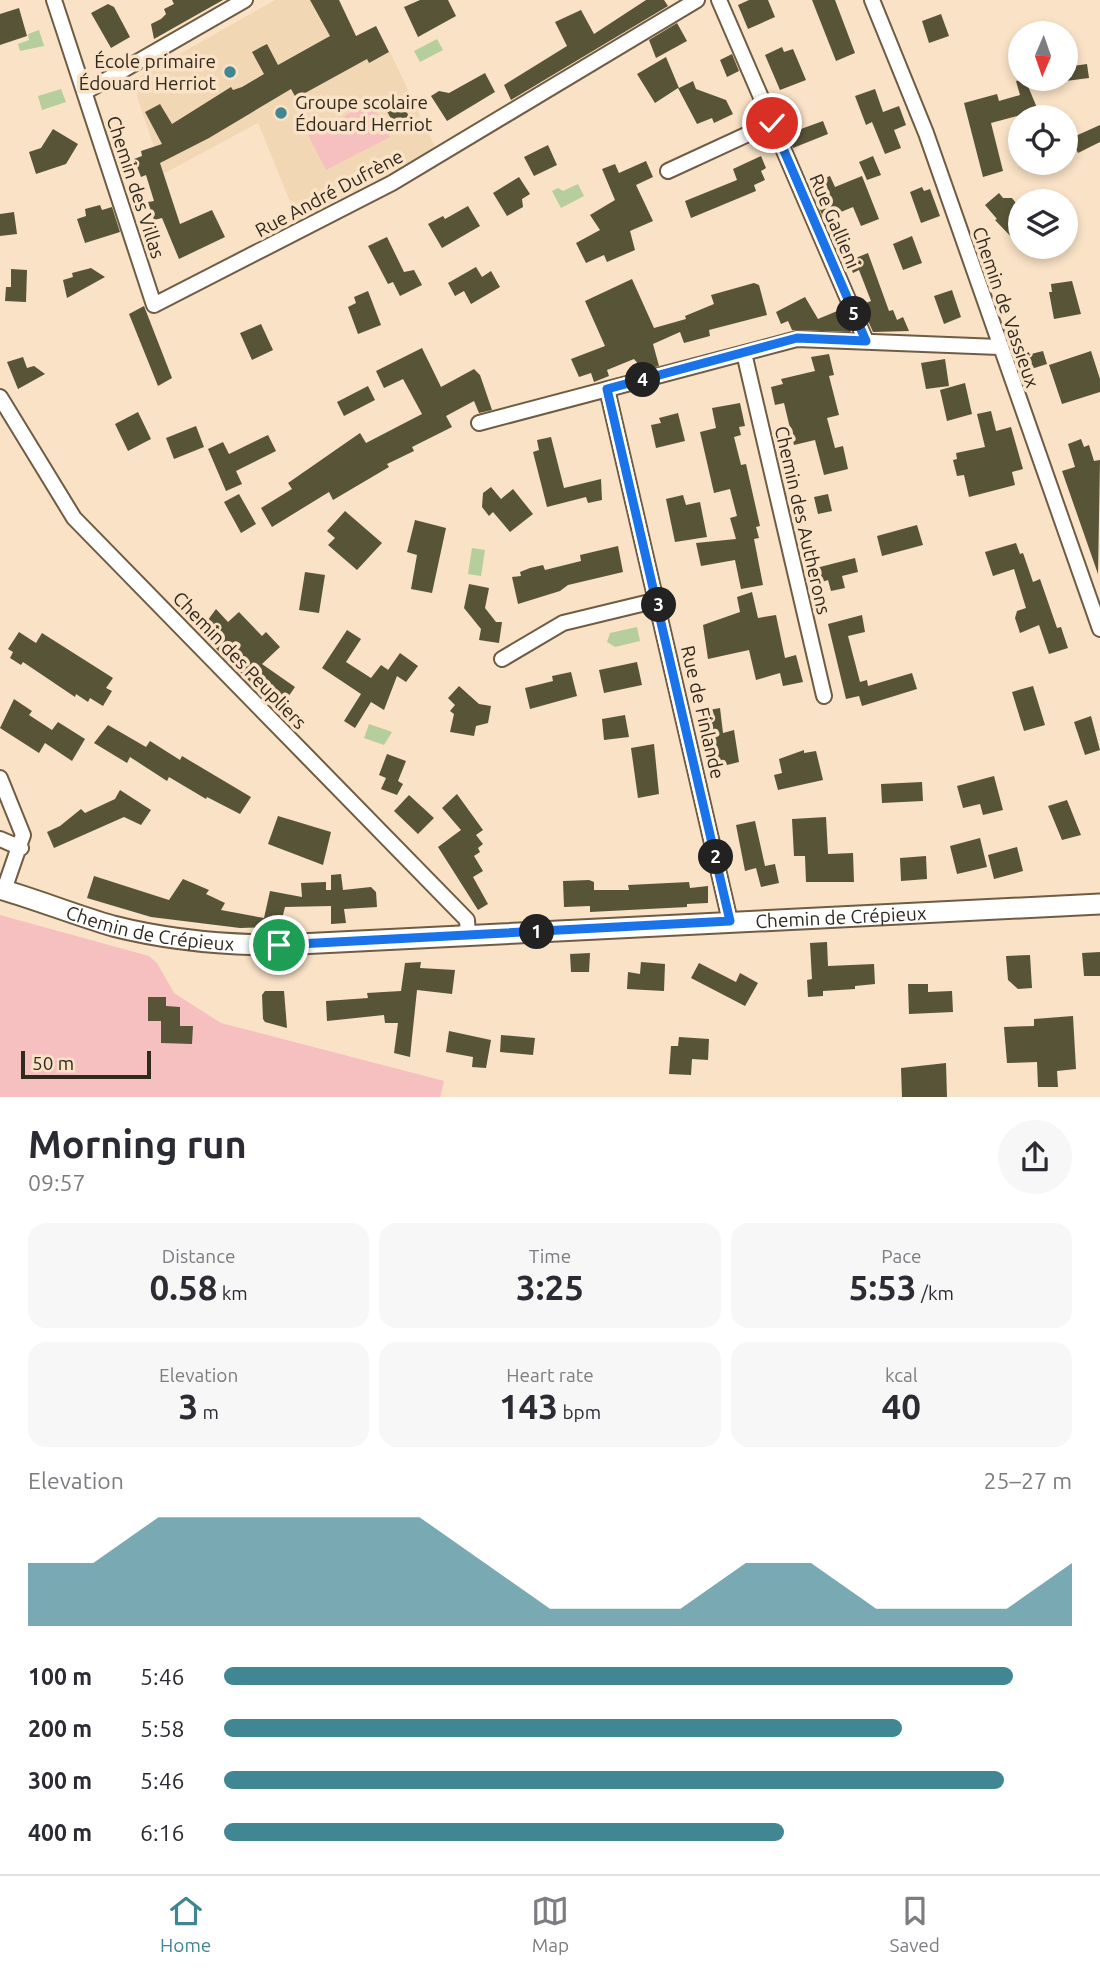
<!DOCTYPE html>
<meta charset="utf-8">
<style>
:root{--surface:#fff;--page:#f7f7f7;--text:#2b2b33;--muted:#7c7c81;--line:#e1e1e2;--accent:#418693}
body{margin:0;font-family:Ubuntu,sans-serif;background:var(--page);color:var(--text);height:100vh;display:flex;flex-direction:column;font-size:26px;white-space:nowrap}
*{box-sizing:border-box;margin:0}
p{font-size:23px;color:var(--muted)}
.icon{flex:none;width:38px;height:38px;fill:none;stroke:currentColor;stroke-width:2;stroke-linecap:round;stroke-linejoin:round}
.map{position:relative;height:1097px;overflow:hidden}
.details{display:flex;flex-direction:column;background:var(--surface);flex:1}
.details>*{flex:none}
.needle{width:46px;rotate:182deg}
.tools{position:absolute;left:1008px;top:21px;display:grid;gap:14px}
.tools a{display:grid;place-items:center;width:70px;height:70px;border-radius:50%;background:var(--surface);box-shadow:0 4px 10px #0003;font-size:35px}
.scale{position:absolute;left:21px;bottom:18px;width:130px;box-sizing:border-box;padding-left:7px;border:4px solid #31281e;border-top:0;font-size:19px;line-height:24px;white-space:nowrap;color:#31281e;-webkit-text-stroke:5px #f9e2c6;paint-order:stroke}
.pin{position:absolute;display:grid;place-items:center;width:60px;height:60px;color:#fff;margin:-30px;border:4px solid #fff;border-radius:50%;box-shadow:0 2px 7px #0007}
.km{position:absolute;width:35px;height:35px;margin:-18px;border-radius:50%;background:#222;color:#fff;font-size:19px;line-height:35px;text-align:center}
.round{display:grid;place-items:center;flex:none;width:74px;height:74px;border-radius:37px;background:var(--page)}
.head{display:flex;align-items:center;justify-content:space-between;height:119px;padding:0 28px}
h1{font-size:38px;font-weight:600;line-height:52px}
.metrics{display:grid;grid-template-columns:repeat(3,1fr);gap:10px;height:119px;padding:7px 28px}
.metrics div{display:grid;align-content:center;border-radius:18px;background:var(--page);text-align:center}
.metrics b{font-size:35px;font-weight:600}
.metrics small{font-size:19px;font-weight:400}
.metrics p{font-size:19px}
.chart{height:196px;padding:14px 28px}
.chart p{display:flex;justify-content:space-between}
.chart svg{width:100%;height:126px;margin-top:7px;fill:var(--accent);opacity:.7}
ul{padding:0 28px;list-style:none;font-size:23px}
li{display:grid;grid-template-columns:112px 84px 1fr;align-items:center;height:52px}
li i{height:18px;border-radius:9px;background:var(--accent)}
.menu{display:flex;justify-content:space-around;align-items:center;height:98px;border-top:2px solid var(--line);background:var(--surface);font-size:19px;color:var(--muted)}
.menu a{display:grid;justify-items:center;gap:4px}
.menu .on{color:var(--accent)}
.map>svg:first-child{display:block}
.built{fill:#f2d7b5}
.green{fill:#f7c0c0}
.water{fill:#b6cd9c}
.building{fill:#585437}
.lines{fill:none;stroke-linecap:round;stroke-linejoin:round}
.street-casing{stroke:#6f5c43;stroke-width:18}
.secondary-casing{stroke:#6f5c43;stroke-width:23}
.street{stroke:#fff;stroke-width:14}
.secondary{stroke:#fff;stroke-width:19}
.route-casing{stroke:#fff;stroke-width:14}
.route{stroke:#1a73e8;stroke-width:9}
.poi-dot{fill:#418693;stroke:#f9e2c6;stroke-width:2.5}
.labels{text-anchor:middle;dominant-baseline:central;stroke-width:7;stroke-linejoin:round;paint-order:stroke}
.poi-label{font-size:19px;fill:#31281e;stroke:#f9e2c6;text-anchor:end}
.street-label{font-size:19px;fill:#31281e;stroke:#f9e2c6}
</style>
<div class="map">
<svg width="1100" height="1097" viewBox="0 0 1100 1097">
<rect width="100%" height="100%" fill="#f9e2c6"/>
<!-- built -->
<path class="built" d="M275 0H339L369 62 390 52 436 149 298 221 258 123 163 174 132 81Z"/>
<!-- green -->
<path class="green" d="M371 102 390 137 326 170 308 135Z
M0 915 149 956 157 963 174 993 221 1023 444 1081 440 1097H0Z"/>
<!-- water -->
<path class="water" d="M39 30 44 46 20 51 18 44 29 40 28 34Z
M437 39 443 50 420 62 414 51Z
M61 89 66 102 42 110 38 96Z
M578 184 584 196 561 208 552 191 558 188 563 191Z
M472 548 485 550 481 576 468 574Z
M637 627 640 641 615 647 607 642 610 633Z
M369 724 392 732 384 745 364 738Z"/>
<!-- building -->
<path class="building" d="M172 0H223L154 39 151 24 161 19 166 14 164 9 174 4Z
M310 0H339L356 36 376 26 389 52 369 63 367 59 296 98 291 89 209 138 160 163 180 224 212 210 225 237 179 259 162 218 154 220 148 202 154 201 146 175 141 177 134 159 142 156 141 151 162 144 145 112 160 104 172 124 231 87 233 90 242 87 264 74 252 52 261 47 267 44 278 65 330 36Z
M420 0H448L456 16 418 37 404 7Z
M646 0H664L668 6 511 100 504 85 567 46 555 22 581 10 594 34Z
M749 0H768L775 17 748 29 738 5Z
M812 0H835L855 53 836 61Z
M108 4 114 7 130 37 111 48 91 13Z
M19 8 27 36 0 45V14Z
M941 14 949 36 929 43 922 21Z
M677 23 687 41 656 58 649 40Z
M782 47 784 52 793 49 806 80 780 90 765 55Z
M732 54 739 71 727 77 720 60Z
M666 57 679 88 693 81 696 89 726 100 733 114 714 123 712 118 697 124 678 88 655 103 637 74Z
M1087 64 1089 78 1066 81V67Z
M485 73 495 92 447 121 431 96 439 91 449 93Z
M1025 79 1040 115 1026 117 1025 114 991 123 1003 171 983 177 964 103 997 94 999 101 1020 95 1016 81Z
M875 89 883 112 899 106 906 125 894 130 901 148 885 154 872 122 866 125 855 96Z
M398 97 410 118 395 126 383 104Z
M823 121 828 134 793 148 787 134Z
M1100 125V142L1078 153 1071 138Z
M53 129 78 144 66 164 36 174 29 152 41 148Z
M548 145 557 165 534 176 524 157Z
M761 156 766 168 761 171 765 180 754 185 756 191 691 218 685 201 737 180 733 169Z
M873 156 881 175 867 180 859 162Z
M646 161 653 177 636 185 653 221 630 231 635 250 607 262 604 255 586 263 576 243 600 230 590 215 615 200 602 169 615 164 619 173Z
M830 176 835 187 862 176 879 219 861 226 853 207 824 219 816 201 824 198 817 181Z
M519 177 530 194 522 199 523 207 507 216 493 193Z
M922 187 924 191 930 189 940 216 921 223 910 192Z
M999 193 1003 198H1012L1019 207 1020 246 995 220 997 219 985 205Z
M100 205 102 210 112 207 120 232 85 243 77 219 86 216 85 209Z
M468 206 480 226 442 248 428 224 443 216 445 219Z
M14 212 17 234 0 236V214Z
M912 236 922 263 903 270 893 244Z
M387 237 404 272 414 270 422 285 400 296 393 282 388 284 368 246Z
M868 253 889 311 893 310 897 320 903 317 909 331 873 332 861 305 871 301 859 270 853 273 848 261Z
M476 267 482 277 491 271 500 287 471 304 464 291 455 296 448 283Z
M91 268 105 277 67 298 63 280 73 277 72 273Z
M11 269 27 270 26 302 5 301 6 287H11Z
M632 279 654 328 686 319 685 316 714 304 711 295 754 283 759 285 767 315 709 330 710 336 684 343 680 332 653 344 659 366 643 370 634 359 607 370 609 376 594 382 591 373 579 377 571 359 605 346 585 301Z
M1072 281 1081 314 1054 319 1049 292H1052L1051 284Z
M952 290 961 317 944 324 934 296Z
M368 291 381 325 358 334 348 307 356 303 354 297Z
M805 297 818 319 842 309 851 332 792 330 788 321 781 324 776 312Z
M144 306 172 378 158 386 129 314Z
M261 324 273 350 252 360 240 333Z
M422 348 441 387 474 369 480 375 492 410 479 413 474 401 446 416 452 427 412 447 414 451 387 464 389 467 333 500 329 492 272 527 261 508 292 489 288 483 360 433 366 443 422 414 403 379 384 388 376 371Z
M1043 351 1047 364 1028 370 1023 356Z
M1091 351 1100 379V392L1062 404 1049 365Z
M829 354 834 375 829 376 839 415 827 418 835 448 843 446 848 469 824 475 815 440 794 445 784 403 775 405 771 387 783 384 781 379 815 371 811 357Z
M23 357 27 368 34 366 45 374 18 389 7 362Z
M945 359 949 386 926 389 921 363Z
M965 383 972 414 947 421 940 390Z
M368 386 375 400 344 416 337 402Z
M740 403 745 426 739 427 741 435 734 437 741 465 746 464 760 526 756 527 759 538 754 539 763 585 741 589 735 560 701 566 696 543 736 539 730 518 737 516 730 489 714 493 700 432 716 428 712 408Z
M991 411 996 431 1011 427 1023 469 1012 472 1015 485 969 497 964 475 957 476 953 460 957 459 956 453 985 447 977 414Z
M138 412 151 439 128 451 115 424Z
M678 413 685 441 656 448 651 425 661 423 659 418Z
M196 426 204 447 174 459 166 438Z
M268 435 276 451 236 471 242 484 226 491 208 449 223 442 229 454Z
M551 437 564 488 601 479 602 500 588 503 586 497 547 507 533 452 539 450 537 440Z
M1081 439 1084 447 1089 445 1094 461 1100 460 1098 574 1062 471 1075 467 1068 444Z
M491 487 501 499 513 489 533 514 510 532 493 512 489 516 482 507 483 493Z
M239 494 256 524 241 533 224 502Z
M828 494 832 511 818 514 814 497Z
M683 495 686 505 700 502 707 537 675 542 666 499Z
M345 511 382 543 357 570 328 545 335 538 327 531Z
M415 520 446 528 432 593 411 589 417 555 407 552Z
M917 525 923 545 882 556 877 536Z
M1016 543 1020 554 1023 553 1033 582 1040 579 1057 628 1061 627 1068 648 1049 654 1039 625 1020 633 1015 618 1017 611 1026 608 1014 569 993 576 985 552Z
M618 546 623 572 568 585 560 591 518 604 512 577 521 576 520 572 530 568 543 565 545 570 581 561 580 555Z
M855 558 858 572 842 576 845 588 831 591 828 580 819 583 816 568Z
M305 572 325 575 319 613 299 610Z
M469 584 489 588 485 608 496 622H502L499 643 479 640 481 629 464 608Z
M752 592 758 618 776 615 785 658 796 655 803 682 783 686 780 673 756 680 749 650 708 659 703 625 740 612 737 597Z
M216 609 228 622 239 612 262 636 266 632 280 647 262 664 295 687 279 710 199 632Z
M862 615 865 632 848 636 860 682 867 680 868 686 912 673 917 689 862 706 859 696 846 699 828 624Z
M347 630 361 639 346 662 371 678 381 665 397 676 384 710 371 702 355 728 344 721 361 694 322 668Z
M19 632 36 643 42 633 113 678 106 688 112 691 103 706 90 698 88 702 76 694 75 697 23 662 21 665 10 658 13 652 8 649Z
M400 653 418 666 406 682 388 670Z
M637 662 642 685 604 693 599 670Z
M571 672 577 696 530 709 525 688 553 681 552 676Z
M459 686 479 704 491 706 488 723 476 726 474 736 450 732 454 714 450 711 455 705 448 698Z
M1033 686 1045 725 1024 731 1012 692Z
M14 699 32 711 29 715 52 730 58 722 85 739 72 761 45 743 39 753 0 728Z
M720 708 723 733 734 730 739 762 715 768 703 711Z
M625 715 629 737 604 740 602 719Z
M1091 716 1100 750 1085 755 1074 722Z
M108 725 146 747 150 741 180 760 182 756 251 797 240 814 207 797 206 799 169 777 167 781 130 757 127 763 94 743Z
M654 744 659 794 638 798 631 748Z
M804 750V753L816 751 823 780 778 790 774 775 782 773 779 759Z
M387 754 406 761 398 781 403 784 397 795 381 789 386 778 379 775Z
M994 776 1003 810 983 815 980 804 963 808 957 786Z
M922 782 923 801 882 803 881 784Z
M120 790 151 810 141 825 124 817 54 848 47 832 60 826 81 809 85 813 115 799Z
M457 794 483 830 476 835 483 844 478 848 480 852 474 856 483 871 473 877 488 904 478 910 438 847 461 830 442 808Z
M409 795 434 818 418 834 394 811Z
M1067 800 1081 835 1062 840 1048 806Z
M278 816 331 832 323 865 268 844Z
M826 817 828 854 853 853 854 882H806L805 856H794L792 819Z
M755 821 765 866 775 864 779 883 761 887 756 868 745 871 736 825Z
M980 838 987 867 957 874 950 846Z
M1017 847 1023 871 994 879 988 855Z
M926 856 927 879 901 881 900 858Z
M341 874 343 890 371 887 376 892 377 907 344 909 346 923 331 924V906L285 907 280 927 240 928 151 917 87 898 94 876 169 900 183 879 209 890 206 894 225 903 221 910 264 918 270 891 302 897 301 883 326 882V890H331V875Z
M589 880 594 882V890H629L628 885 689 882 690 888 708 886V903L687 904V907L590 912V906L564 907 563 881Z
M827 942 828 966 874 964 875 984 855 986V989L823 991V996L808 997 807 980 812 979 810 943Z
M1100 952V976H1084L1082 953Z
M590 953 589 972H571L570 954Z
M1030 955 1032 988 1018 989 1008 980 1006 956Z
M421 962 420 968 455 970 452 994 417 990 410 1057 394 1053 398 1023H385L384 1015 327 1021 326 1001 368 998 367 993 401 991 405 963Z
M641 962 665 964 664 991 627 989 628 972 640 974Z
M699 963 736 982 740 973 758 983 745 1006 691 978Z
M908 984H928V992L952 991 953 1012 909 1014Z
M265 991H284L287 1028 265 1022 263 1019 262 995Z
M148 997H166V1006L180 1007V1026H193L192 1044 161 1043V1021H148Z
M1073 1016 1076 1069 1057 1071 1058 1087H1038L1037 1062 1007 1063 1004 1027 1034 1026V1019Z
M449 1031 491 1040 486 1068 472 1067 473 1057 446 1052Z
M501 1035 535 1038 533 1055 500 1052Z
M679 1037 709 1039 708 1060 692 1059 691 1075 669 1074 671 1046H678Z
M946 1063 947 1097H902L901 1068Z"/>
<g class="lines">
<!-- street casing -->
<g class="street-casing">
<path id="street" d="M54 0 154 305 392 183 697 0
M719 0 866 341
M872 0 926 133 1100 629
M85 92 245 0
M668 171 772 123
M744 353 824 696
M607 389 730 921
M0 397 74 518 467 920 468 935
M479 423 797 339 999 347
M502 659 563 623 658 600
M0 778 23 835 4 890
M0 839 21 848"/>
</g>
<!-- secondary casing -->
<g class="secondary-casing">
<g id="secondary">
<path id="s1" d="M0 889C38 900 75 915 113 926 168 940 222 945 279 945L1100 904"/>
</g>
</g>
<!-- street -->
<use href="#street" class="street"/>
<!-- secondary -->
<use href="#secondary" class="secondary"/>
</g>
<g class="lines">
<!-- route casing -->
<g class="route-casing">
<path id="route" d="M279 945 730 921 607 389 797 338 866 341 772 123"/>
</g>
<!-- route -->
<use href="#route" class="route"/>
</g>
<!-- markers -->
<g class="poi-dot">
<circle cx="230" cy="72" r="7"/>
<circle cx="281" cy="113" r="7"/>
</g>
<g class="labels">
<!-- poi labels -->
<g class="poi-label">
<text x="216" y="61">École primaire<tspan x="216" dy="22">Édouard Herriot</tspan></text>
<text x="295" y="102" text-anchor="start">Groupe scolaire<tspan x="295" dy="22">Édouard Herriot</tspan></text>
</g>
<!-- street labels -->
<g class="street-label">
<text transform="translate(136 187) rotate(72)">Chemin des Villas</text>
<text transform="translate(329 193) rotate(-28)">Rue André Dufrène</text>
<text transform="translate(835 221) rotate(67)">Rue Gallieni</text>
<text transform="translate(1006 307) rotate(71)">Chemin de Vassieux</text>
<text transform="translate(803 520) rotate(77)">Chemin des Autherons</text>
<text transform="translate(240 660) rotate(46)">Chemin des Peupliers</text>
<text transform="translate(703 712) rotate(77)">Rue de Finlande</text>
<text stroke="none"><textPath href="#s1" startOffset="849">Chemin de Crépieux</textPath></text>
<text stroke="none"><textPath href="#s1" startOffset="156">Chemin de Crépieux</textPath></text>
</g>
</g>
</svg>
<div class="tools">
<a><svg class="needle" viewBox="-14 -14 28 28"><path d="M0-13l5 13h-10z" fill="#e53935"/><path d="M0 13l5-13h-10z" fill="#7c7c81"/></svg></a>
<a><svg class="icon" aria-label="locate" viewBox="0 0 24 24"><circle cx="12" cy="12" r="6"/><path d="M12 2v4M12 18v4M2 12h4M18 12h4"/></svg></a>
<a><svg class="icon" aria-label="layers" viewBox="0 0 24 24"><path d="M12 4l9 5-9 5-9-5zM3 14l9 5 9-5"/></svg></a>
</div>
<div class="scale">50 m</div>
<div class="pin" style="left:279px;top:945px;background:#1e9e55"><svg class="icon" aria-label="arrive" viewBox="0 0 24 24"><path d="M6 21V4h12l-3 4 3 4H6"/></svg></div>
<div class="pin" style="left:772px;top:123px;background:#d93025"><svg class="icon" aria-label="check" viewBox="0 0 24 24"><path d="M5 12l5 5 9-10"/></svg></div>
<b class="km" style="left:537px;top:932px">1</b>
<b class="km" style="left:716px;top:857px">2</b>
<b class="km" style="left:659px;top:605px">3</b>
<b class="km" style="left:643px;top:380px">4</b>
<b class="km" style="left:854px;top:314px">5</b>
</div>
<section class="details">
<div class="head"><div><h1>Morning run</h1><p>09:57</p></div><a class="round"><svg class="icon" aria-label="share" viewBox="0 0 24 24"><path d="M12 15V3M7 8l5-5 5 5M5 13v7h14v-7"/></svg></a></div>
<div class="metrics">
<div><p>Distance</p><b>0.58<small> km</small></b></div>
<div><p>Time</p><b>3:25</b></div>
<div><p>Pace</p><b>5:53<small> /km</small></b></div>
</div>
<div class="metrics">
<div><p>Elevation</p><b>3<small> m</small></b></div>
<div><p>Heart rate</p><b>143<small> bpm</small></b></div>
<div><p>kcal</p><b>40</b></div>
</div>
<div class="chart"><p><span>Elevation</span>25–27 m</p>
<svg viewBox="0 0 160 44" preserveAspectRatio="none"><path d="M0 44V22L10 22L20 6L30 6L40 6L50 6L60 6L70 22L80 38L90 38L100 38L110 22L120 22L130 38L140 38L150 38L160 22V44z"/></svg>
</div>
<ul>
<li><b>100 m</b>5:46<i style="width:93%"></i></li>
<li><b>200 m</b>5:58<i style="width:80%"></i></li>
<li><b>300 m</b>5:46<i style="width:92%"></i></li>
<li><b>400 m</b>6:16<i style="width:66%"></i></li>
</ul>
</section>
<nav class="menu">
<a class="on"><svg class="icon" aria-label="home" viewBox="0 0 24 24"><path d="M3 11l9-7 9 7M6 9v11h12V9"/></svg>Home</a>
<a><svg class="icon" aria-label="map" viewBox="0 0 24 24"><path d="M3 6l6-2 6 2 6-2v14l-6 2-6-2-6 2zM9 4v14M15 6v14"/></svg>Map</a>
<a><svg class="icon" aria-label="saved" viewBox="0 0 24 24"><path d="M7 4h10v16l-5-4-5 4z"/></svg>Saved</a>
</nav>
